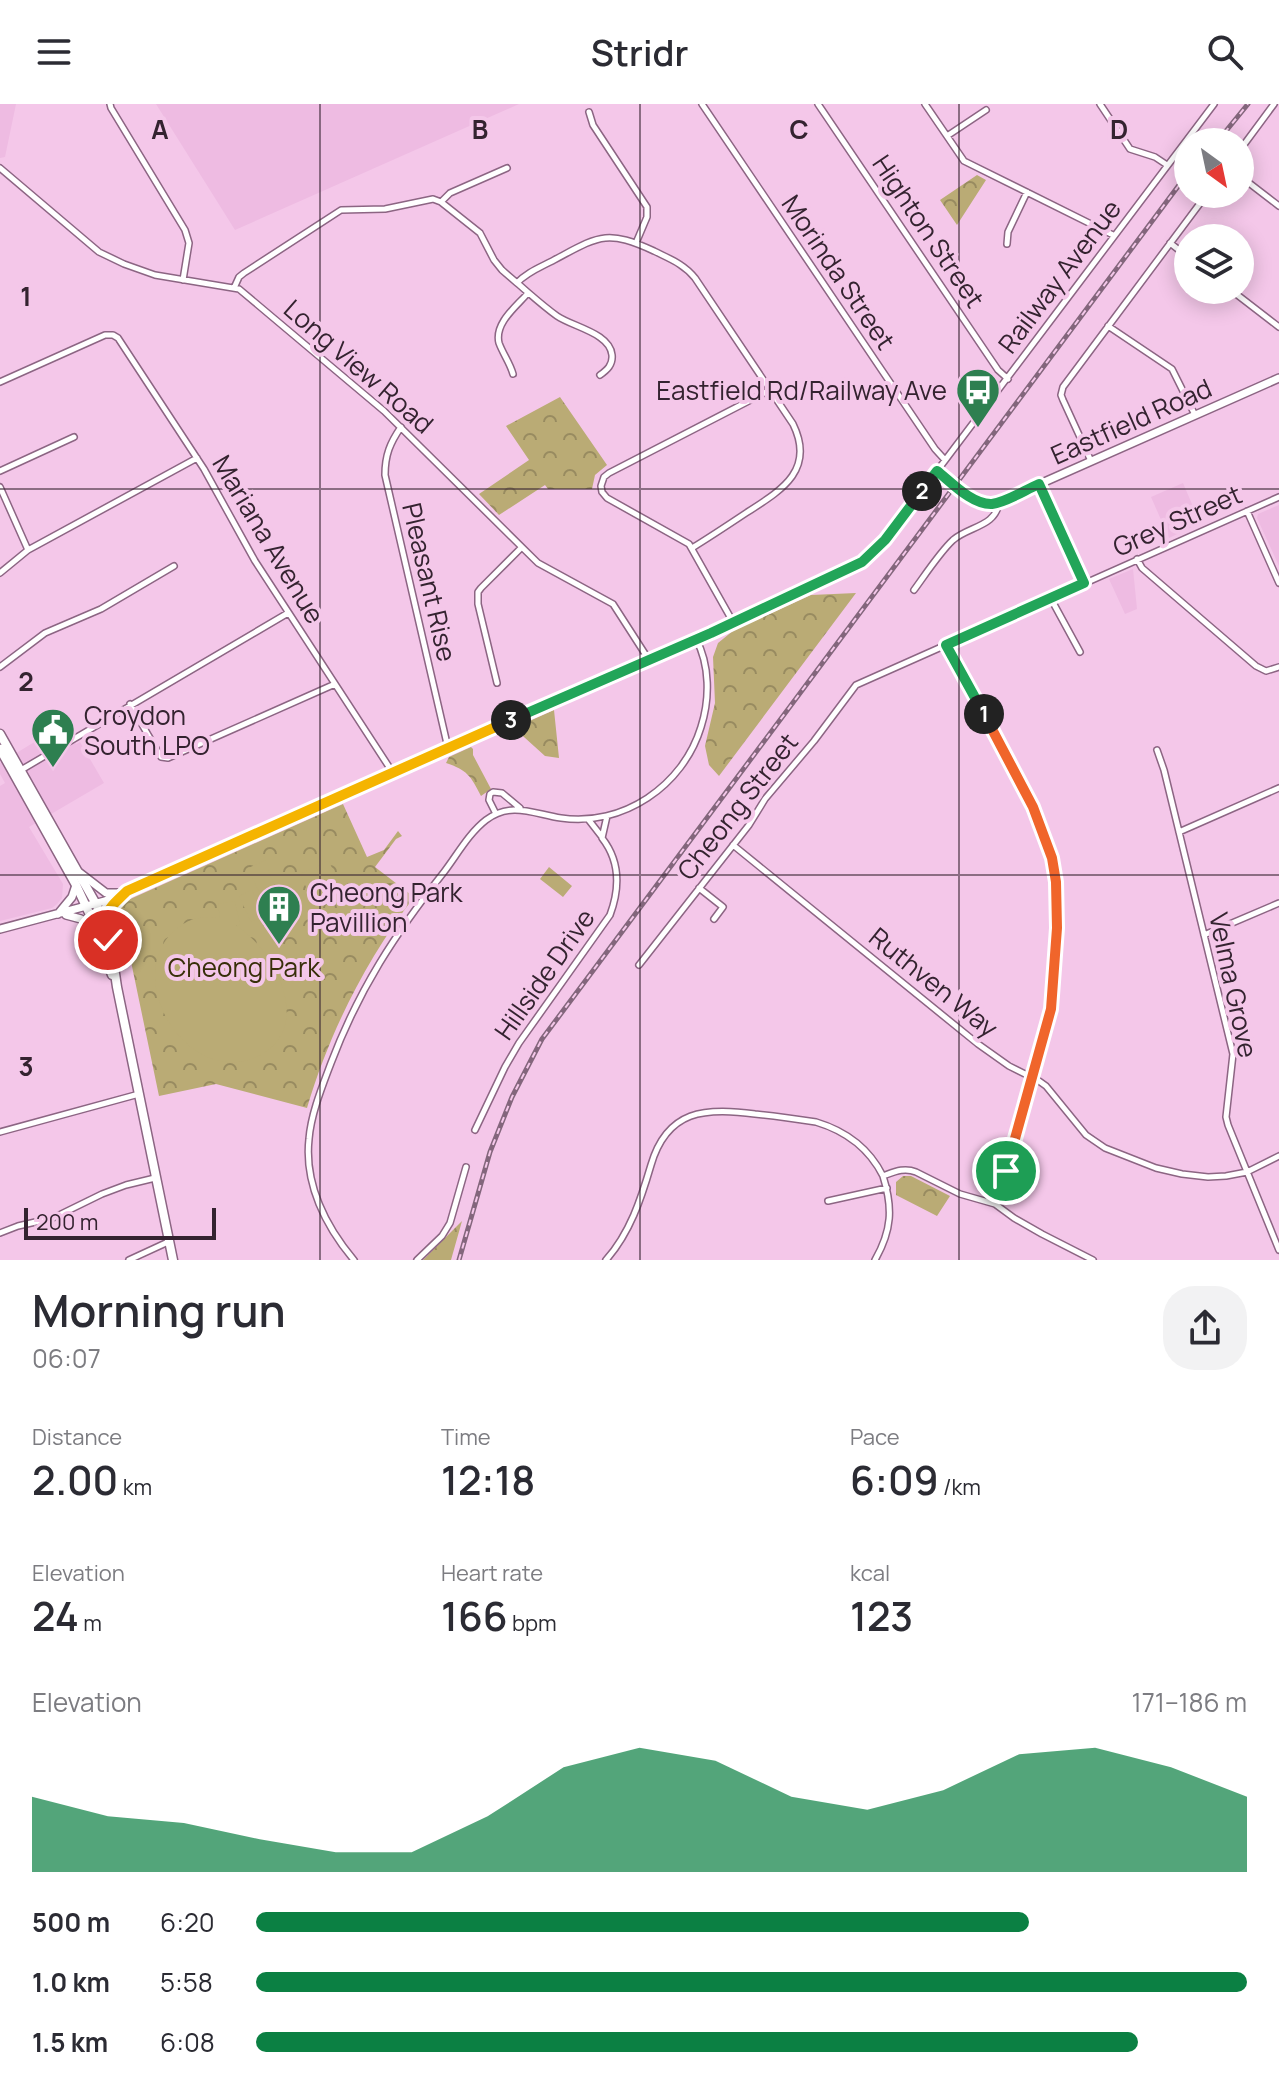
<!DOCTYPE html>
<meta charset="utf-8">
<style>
:root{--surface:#fff;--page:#f2f2f3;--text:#2b2b33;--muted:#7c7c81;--accent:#0b8043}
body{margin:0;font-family:Manrope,sans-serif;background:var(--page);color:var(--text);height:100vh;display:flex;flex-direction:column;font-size:30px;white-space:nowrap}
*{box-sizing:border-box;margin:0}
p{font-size:26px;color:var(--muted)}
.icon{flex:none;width:44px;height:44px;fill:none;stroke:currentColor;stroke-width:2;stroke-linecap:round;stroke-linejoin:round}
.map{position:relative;height:1156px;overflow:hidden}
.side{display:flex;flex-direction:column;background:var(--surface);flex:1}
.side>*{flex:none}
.needle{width:52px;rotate:147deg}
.tools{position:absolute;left:1174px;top:24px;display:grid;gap:16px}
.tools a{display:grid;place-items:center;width:80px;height:80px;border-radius:50%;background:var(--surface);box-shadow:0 4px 20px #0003;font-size:40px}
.scale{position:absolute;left:24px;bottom:20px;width:192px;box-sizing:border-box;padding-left:8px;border:4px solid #342330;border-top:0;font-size:22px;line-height:28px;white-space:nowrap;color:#342330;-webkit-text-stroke:6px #f4c7e9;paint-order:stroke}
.pin{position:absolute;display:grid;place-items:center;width:68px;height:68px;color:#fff;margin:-34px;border:4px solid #fff;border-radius:50%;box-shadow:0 2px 8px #0007}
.km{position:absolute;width:40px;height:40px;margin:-20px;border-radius:50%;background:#222;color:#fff;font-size:22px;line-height:40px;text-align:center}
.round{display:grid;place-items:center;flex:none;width:84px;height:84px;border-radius:32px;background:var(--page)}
.head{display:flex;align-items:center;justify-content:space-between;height:136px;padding:0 32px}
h1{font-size:44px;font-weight:600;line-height:60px}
.metrics{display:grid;grid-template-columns:repeat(3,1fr);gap:12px;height:136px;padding:8px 32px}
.metrics div{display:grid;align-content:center}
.metrics b{font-size:40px;font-weight:600}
.metrics small{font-size:22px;font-weight:400}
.metrics p{font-size:22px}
.chart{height:224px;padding:16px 32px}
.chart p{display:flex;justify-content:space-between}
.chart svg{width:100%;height:144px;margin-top:8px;fill:var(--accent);opacity:.7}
ul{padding:0 32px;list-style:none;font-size:26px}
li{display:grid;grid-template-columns:128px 96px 1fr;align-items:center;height:60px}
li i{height:20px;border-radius:10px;background:var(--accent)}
header{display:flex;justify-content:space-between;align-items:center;height:104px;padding:0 32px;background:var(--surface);font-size:36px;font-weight:600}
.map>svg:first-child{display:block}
.built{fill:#eebbe2}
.park{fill:url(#park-crowns)}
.pitch{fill:#baab75}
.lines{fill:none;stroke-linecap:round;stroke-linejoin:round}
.minor-casing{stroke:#8c6583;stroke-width:8}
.secondary-casing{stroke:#8c6583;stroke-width:10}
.primary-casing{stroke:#8c6583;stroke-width:11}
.minor{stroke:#fff;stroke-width:5}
.secondary{stroke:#fff;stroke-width:7}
.primary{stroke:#fff;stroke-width:8}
.rail-casing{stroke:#83667c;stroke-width:5}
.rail{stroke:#f4c7e9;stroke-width:2;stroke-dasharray:6;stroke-linecap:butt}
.secondary-bridge-casing{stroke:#8c6583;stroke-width:10;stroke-linecap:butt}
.secondary-bridge{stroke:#fff;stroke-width:7}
.split-1-casing{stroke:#fff;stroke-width:16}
.split-2-casing{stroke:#fff;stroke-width:16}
.split-3-casing{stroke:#fff;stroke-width:16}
.split-4-casing{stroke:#fff;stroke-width:16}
.split-1{stroke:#f0652b;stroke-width:10}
.split-2{stroke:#22a559;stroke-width:10}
.split-3{stroke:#22a559;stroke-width:10}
.split-4{stroke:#f5b400;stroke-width:10}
.grid{fill:none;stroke:#342330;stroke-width:2;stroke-opacity:0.55}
.labels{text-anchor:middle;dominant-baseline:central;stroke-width:8;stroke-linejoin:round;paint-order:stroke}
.street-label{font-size:26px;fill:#342330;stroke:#f4c7e9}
.poi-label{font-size:26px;fill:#342330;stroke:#f4c7e9;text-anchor:start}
.park-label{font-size:26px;fill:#382f09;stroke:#f4c7e9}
.grid-label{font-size:26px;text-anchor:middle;font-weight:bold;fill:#342330;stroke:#f4c7e9;stroke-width:8;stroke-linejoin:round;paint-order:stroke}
</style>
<header><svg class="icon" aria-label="menu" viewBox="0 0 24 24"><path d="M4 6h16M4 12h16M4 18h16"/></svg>Stridr<svg class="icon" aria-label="search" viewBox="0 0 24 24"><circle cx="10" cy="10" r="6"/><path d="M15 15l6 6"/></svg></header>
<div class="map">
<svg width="1279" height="1156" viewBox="0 0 1279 1156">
<defs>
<pattern id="park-crowns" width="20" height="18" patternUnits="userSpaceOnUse" patternTransform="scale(2)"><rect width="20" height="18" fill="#baab75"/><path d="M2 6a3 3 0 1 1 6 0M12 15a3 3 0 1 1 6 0" fill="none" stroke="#988b60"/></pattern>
</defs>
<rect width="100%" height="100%" fill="#f4c7e9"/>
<!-- built -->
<path class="built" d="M0 0H16L5 53 0 54Z
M156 0H519L235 126Z
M1183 379 1200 419 1169 434 1151 393Z
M1279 401V462L1257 414 1258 410Z
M1133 465 1137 505 1125 510 1109 475Z
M64 620 76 640 80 638 104 679 29 723 63 780 62 794 57 800 52 804 0 817V682L5 679 0 670V659Z"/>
<!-- park -->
<path class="park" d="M977 71 986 76 957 121 940 96Z
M560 293 607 361 595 371 592 385H548L545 381 499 411 479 390 529 356 506 322Z
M856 489 719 672 709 661 705 642 715 599 713 553 718 539 734 526 811 491Z
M554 606 559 654 545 652 514 624Z
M471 643 473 645V651L491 685 481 692C471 672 467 666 446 659L449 653Z
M343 700 367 753 384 746 398 727 402 732 396 735 375 763 414 793C365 858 330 927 307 1004L216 980 159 992 119 800Z
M903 1072H911L950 1092 937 1112 896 1091V1078Z
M462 1117 451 1156H423Z"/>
<!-- pitch -->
<path class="pitch" d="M266 756 270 765 268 766 280 794 265 800 252 773 250 774 246 765Z
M329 757 340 783 327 789 316 763Z
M549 763 572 782 563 793 540 775Z
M313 764 325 791 312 796 300 770Z
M252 786 264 812 251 818 239 792Z
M235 797 240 821 236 822C278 847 316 929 254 954 186 981 121 873 175 826 188 814 204 811 220 814L218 800Z"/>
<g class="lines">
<!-- minor casing -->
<g class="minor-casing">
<path id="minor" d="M110 0 111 4 185 126 189 139 183 176
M702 0 935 345 945 356
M818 0 998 266 1008 275
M925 0 964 57 1113 131
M1100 0 1130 45 1155 53 1167 61
M589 8 593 21 647 103V113L636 139
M947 32 986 6
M1240 46 1274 0
M0 64 99 148 124 160 155 171 239 185 384 307 538 459 613 500 649 556
M1240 72 1279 102
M441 98 450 89 507 64
M1170 139 1188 153
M1007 140 1008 128 1027 88
M517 179C530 190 543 202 557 212 573 223 610 229 612 251 613 261 607 266 600 271
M234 184 239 173 244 169 341 106 385 105 433 95 441 98 480 129 494 156 502 166 517 179C527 168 541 163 554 156 599 132 606 125 654 147 670 155 684 160 695 174L793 320C816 367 780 387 746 409 728 421 710 433 692 444
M1231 186 1279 223
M1108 222 1172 265 1195 311
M513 270C510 259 503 250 499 239 494 219 517 202 528 189
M0 278 105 231H113L118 234 204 365 255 457 393 669
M401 323C390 339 385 351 385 371L448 644
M1091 357 1063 296 1061 291 1063 283 1207 90
M0 367 74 333
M937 367C1030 245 1121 122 1214 0
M1039 380 1084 479
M0 383 28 446
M1247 407 1279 479
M1137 455 1142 464 1256 562 1266 567 1279 563
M0 469 28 446 197 354
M914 486C925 471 940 448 953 436 969 422 996 423 999 398
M1050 493 1080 548
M733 518 689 440 607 394 602 388 601 382 604 373 609 369 770 286
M946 541 1033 703 1052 754 1056 778 1057 824 1051 905 1006 1067 995 1100
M0 563 45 529 101 505 174 462
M497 579 478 500V488L481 484 521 444
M130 600 161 653 168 654 335 580
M1157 646 1164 666 1233 950 1226 1013 1228 1021 1279 1146
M21 666 288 509
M496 710 489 696 490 690 493 688 502 689 520 704
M588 715 602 733
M1179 728 1279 684
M733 741 978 940 1009 962 1039 977 1046 982 1086 1031 1105 1044 1156 1064 1182 1070 1208 1073 1226 1072 1247 1068 1279 1052
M699 784 723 803 714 815
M1204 831 1279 799
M639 861 749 721 765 695 814 637 856 581 1279 393
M475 1026 505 963 519 939 610 811C620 784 620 757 602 734L607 712
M0 1028 139 990
M828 1097 887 1084
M0 1129 18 1122 53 1114 102 1090 126 1081 155 1074
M129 1156 168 1138
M354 1156C326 1123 304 1080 309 1035 311 1010 322 983 331 959 359 885 395 830 444 768 457 751 469 729 486 716 511 697 534 710 561 714 623 723 683 682 701 623 710 595 710 561 696 535
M417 1156 442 1132 450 1119 466 1063
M606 1156C630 1129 641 1095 651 1061 667 1006 705 1003 755 1010 775 1012 796 1015 816 1018 846 1027 869 1044 883 1072 894 1068 904 1063 916 1068L960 1090 995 1100 1014 1114 1042 1130 1093 1156
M875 1156C892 1126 893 1104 883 1072"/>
</g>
<!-- secondary casing -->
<g class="secondary-casing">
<path id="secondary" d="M961 386C974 395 983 402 999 398L1279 274
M80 769 106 789H119
M58 810 72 793 76 781
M66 811 81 815 98 837
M104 818 110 804 123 792
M0 825 105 797 711 529 849 465C888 444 911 402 937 367L952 379"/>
</g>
<!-- primary casing -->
<g class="primary-casing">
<path id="primary" d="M0 630 96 800 104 818 113 856 117 883 173 1156
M0 645 76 781 91 813 112 871"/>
</g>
<!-- minor -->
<use href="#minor" class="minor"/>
<!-- secondary -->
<use href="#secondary" class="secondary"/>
<!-- primary -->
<use href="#primary" class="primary"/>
<!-- rail casing -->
<g class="rail-casing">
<path id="rail" d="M1217 38 1248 0
M459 1156 490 1048 512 993 542 935 1188 69"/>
</g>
<!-- rail -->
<use href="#rail" class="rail"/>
<!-- secondary-bridge casing -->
<g class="secondary-bridge-casing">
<path id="secondary-bridge" d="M952 379 961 386"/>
</g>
<!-- secondary-bridge -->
<use href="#secondary-bridge" class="secondary-bridge"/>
</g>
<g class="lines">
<!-- split-1 casing -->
<g class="split-1-casing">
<path id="split-1" d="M984 610 1033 703 1052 754 1056 778 1057 824 1051 905 1006 1067"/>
</g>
<!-- split-2 casing -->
<g class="split-2-casing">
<path id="split-2" d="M922 387 937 367C951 378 972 401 992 400 1007 398 1025 386 1039 380L1084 479 946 541 984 610"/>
</g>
<!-- split-3 casing -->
<g class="split-3-casing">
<path id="split-3" d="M511 616 711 529 862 458 885 436 922 387"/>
</g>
<!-- split-4 casing -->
<g class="split-4-casing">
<path id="split-4" d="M108 836C101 808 108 806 127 787L511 616"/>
</g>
<!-- split-1 -->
<use href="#split-1" class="split-1"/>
<!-- split-2 -->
<use href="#split-2" class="split-2"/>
<!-- split-3 -->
<use href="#split-3" class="split-3"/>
<!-- split-4 -->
<use href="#split-4" class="split-4"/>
</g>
<!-- grid -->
<path class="grid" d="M320 0V1156M640 0V1156M959 0V1156M0 385H1279M0 771H1279"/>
<!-- icons -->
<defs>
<g id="bus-pin" transform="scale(2.3)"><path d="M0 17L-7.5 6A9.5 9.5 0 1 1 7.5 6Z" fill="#2e7f50" stroke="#f4c7e9"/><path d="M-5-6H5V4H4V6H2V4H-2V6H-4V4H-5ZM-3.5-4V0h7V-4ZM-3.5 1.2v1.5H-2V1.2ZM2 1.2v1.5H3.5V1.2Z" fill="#fff"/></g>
<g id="civic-pin" transform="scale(2.3)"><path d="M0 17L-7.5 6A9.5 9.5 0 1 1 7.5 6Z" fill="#2e7f50" stroke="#f4c7e9"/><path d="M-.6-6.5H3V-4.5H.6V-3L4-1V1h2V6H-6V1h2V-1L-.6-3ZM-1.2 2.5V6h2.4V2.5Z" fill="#fff"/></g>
<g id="building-pin" transform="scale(2.3)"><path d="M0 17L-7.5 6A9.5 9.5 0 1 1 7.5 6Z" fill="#2e7f50" stroke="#f4c7e9"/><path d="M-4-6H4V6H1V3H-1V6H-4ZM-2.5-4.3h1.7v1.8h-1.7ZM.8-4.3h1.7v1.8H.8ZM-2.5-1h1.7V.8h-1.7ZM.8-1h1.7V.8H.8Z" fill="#fff"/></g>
</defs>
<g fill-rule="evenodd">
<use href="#bus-pin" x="978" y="286"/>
<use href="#civic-pin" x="53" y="626"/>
<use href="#building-pin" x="279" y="803"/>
</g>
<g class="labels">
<!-- street labels -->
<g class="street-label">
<text transform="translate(929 127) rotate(56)">Highton Street</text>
<text transform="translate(839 168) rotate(56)">Morinda Street</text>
<text transform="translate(1059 172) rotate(-53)">Railway Avenue</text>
<text transform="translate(359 262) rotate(41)">Long View Road</text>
<text transform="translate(1131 317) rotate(-24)">Eastfield Road</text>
<text transform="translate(1177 416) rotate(-24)">Grey Street</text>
<text transform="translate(269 435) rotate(59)">Mariana Avenue</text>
<text transform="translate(430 478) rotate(77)">Pleasant Rise</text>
<text transform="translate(737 702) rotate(-52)">Cheong Street</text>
<text transform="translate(544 870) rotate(-55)">Hillside Drive</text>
<text transform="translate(934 878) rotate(39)">Ruthven Way</text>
<text transform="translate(1234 881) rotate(78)">Velma Grove</text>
</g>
<!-- poi labels -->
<g class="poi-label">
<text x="947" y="286" text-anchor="end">Eastfield Rd/Railway Ave</text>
<text x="84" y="611">Croydon<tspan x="84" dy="30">South LPO</tspan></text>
<text x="310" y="788">Cheong Park<tspan x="310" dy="30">Pavillion</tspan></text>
</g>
<!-- park labels -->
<g class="park-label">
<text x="244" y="863">Cheong Park</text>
</g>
</g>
<g class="grid-label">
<text x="160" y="35">A</text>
<text x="480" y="35">B</text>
<text x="799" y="35">C</text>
<text x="1119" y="35">D</text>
<text x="26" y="202">1</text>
<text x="26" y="587">2</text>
<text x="26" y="972">3</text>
</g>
</svg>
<div class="tools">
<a><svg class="needle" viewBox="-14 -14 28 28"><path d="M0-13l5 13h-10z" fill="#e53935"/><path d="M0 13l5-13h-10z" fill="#7c7c81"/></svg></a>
<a><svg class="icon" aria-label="layers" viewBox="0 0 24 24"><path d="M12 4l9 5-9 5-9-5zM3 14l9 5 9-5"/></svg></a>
</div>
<div class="scale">200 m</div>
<div class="pin" style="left:1006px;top:1067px;background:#1e9e55"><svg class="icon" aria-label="arrive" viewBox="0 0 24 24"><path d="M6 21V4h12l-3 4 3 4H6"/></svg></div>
<div class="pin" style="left:108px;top:836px;background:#d93025"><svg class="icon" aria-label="check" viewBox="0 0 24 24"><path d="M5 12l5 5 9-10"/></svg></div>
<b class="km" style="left:984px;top:610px">1</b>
<b class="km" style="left:922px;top:387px">2</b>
<b class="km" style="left:511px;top:616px">3</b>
</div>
<section class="side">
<div class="head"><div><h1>Morning run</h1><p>06:07</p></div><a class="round"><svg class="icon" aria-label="share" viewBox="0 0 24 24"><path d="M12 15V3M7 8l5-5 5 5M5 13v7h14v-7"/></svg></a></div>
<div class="metrics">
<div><p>Distance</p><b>2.00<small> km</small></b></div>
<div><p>Time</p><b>12:18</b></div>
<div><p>Pace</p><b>6:09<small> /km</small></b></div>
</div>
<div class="metrics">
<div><p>Elevation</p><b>24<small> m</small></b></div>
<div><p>Heart rate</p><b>166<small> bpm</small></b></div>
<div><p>kcal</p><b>123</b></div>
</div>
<div class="chart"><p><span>Elevation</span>171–186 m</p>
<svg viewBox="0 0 160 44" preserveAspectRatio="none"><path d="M0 44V21L10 27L20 29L30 34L40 38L50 38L60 27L70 12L80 6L90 10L100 21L110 25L120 19L130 8L140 6L150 12L160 21V44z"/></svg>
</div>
<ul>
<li><b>500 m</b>6:20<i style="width:78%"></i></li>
<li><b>1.0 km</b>5:58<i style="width:100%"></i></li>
<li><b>1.5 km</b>6:08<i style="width:89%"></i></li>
</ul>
</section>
